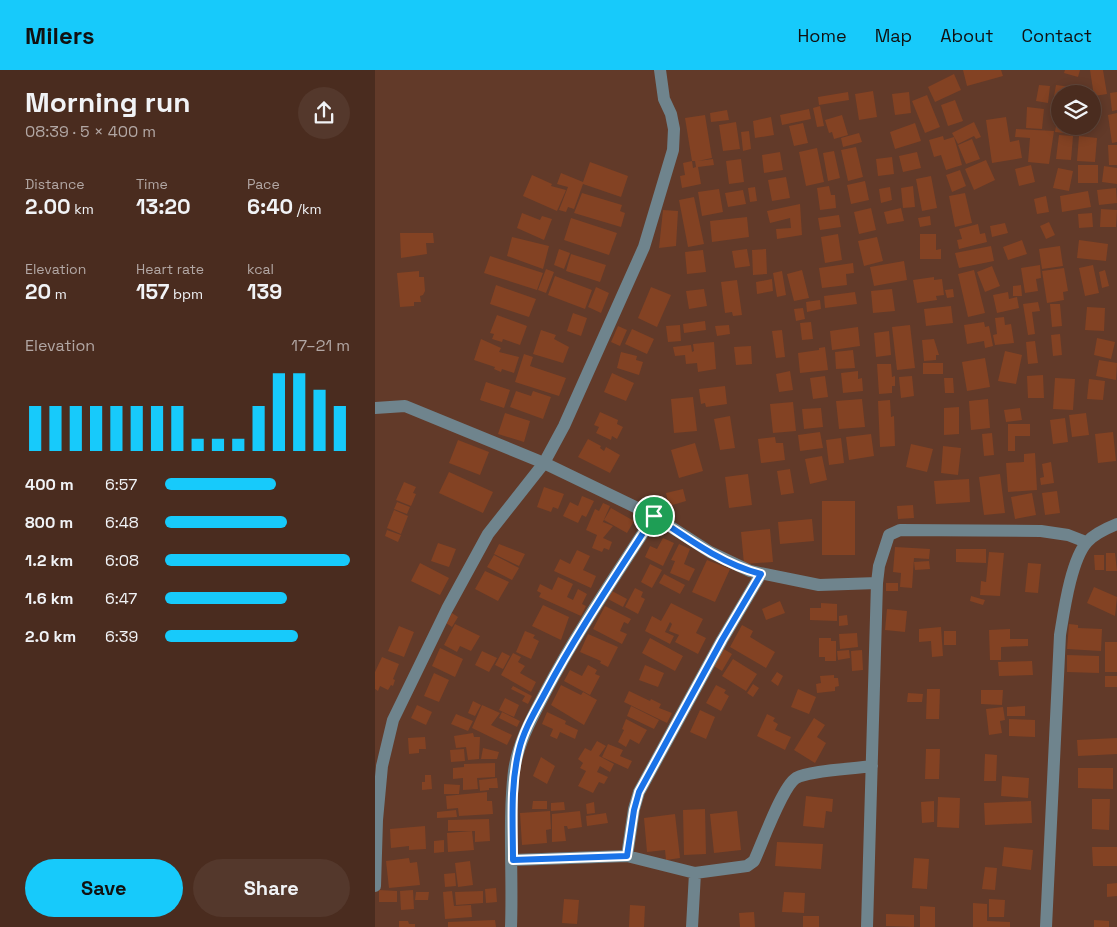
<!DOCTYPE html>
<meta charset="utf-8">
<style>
:root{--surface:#4a2c1f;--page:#54382c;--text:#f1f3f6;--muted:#b2a7a4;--line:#61483d;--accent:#17cafb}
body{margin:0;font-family:"Space Grotesk",sans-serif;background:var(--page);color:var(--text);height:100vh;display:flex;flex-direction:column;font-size:19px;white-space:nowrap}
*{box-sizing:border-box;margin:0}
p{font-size:16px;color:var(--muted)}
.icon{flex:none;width:28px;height:28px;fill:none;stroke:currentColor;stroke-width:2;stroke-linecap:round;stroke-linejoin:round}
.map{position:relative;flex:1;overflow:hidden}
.drawer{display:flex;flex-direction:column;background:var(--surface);width:375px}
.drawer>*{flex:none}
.controls{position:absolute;left:676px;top:15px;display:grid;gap:10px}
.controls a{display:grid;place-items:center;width:50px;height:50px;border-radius:50%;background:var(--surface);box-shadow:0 2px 12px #0003,0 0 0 1px var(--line);font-size:25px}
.pin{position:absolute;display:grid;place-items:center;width:42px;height:42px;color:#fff;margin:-21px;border:2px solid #fff;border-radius:50%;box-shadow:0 1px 5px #0007}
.round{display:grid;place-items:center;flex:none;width:52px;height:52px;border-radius:26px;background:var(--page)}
.summary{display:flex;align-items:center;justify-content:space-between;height:85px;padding:0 25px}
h1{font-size:28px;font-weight:700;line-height:38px}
.figures{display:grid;grid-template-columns:repeat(3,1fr);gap:8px;height:85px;padding:5px 25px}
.figures div{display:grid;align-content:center}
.figures b{font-size:21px;font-weight:700}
.figures small{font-size:14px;font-weight:400}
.figures p{font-size:14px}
.chart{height:140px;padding:10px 25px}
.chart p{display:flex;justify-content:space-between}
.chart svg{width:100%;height:90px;margin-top:5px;stroke:var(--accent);stroke-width:6}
.primary-button{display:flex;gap:10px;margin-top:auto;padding:10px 25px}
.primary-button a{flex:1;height:58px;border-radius:30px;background:var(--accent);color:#111;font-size:20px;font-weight:700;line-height:58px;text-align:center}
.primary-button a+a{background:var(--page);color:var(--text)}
ul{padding:0 25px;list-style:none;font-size:16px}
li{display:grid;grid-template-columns:80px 60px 1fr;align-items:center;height:38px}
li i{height:12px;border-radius:6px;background:var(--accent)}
header{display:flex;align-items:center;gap:30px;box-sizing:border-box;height:70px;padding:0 25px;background:var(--accent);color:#111}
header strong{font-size:24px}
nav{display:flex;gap:28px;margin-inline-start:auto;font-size:18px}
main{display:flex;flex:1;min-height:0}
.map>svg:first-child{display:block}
.building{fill:#834223}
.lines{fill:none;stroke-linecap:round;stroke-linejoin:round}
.minor{stroke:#6f848d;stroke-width:12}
.route-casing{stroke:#fff;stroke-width:10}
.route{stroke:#1a73e8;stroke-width:6}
</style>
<header>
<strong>Milers</strong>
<nav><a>Home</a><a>Map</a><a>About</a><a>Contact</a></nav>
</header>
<main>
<section class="drawer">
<div class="summary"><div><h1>Morning run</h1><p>08:39 · 5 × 400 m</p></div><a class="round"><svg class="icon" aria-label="share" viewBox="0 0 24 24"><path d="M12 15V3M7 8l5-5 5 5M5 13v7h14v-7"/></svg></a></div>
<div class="figures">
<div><p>Distance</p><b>2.00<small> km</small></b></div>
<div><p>Time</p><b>13:20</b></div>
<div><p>Pace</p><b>6:40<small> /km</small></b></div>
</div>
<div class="figures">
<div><p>Elevation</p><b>20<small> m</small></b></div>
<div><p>Heart rate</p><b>157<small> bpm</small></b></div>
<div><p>kcal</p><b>139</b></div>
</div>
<div class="chart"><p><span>Elevation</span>17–21 m</p>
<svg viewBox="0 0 160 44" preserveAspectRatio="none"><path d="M5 44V22M15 44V22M25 44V22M35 44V22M45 44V22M55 44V22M65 44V22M75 44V22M85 44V38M95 44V38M105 44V38M115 44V22M125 44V6M135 44V6M145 44V14M155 44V22"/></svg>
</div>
<ul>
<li><b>400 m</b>6:57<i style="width:60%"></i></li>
<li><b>800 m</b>6:48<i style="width:66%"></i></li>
<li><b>1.2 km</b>6:08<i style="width:100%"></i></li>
<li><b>1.6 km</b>6:47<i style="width:66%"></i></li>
<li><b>2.0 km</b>6:39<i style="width:72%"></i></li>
</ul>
<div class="primary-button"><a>Save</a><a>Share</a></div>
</section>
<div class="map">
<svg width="742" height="857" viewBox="0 0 742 857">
<rect width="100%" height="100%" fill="#623a29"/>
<!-- building -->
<path class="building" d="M588 0H626L628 6 592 16Z
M690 0H705L703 7 689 3Z
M715 0H728L732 24 719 26Z
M579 4 586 20 560 32 553 17Z
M664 15 675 16 673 33 661 31Z
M681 15 696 17 695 24H685V33L678 32Z
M498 21 502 47 484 50 480 24Z
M473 22 474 30 444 35 443 27Z
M534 22 536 43 520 45 517 24Z
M742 22V40L737 41 735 23Z
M552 25 565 57 550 63 537 31Z
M580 30 588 51 573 56 566 35Z
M718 34 722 35 721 52H718Z
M445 36 449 56 442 57 438 38Z
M652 37 669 39 667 59 651 58Z
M684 37 685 56H699L698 64 680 62Z
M434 39 436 49 407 55 405 45Z
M352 40 354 50 336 52 335 43Z
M742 43V72L737 73 733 45Z
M330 45 337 88 323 91 338 89 339 95 323 97 326 114 307 118 305 106 310 105 308 93 317 91 318 98 321 97 320 91H317L310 48Z
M467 45 473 65 459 69 457 62 454 63 450 50Z
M396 47 399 65 380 68 378 51Z
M631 47 635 72 644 70 647 88 617 93 611 50Z
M361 52 365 79 348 81 344 55Z
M599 52 606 67 601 69 599 66 583 74 577 63Z
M428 53 433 73 419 76 414 56Z
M540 53 546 71 520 79 515 62Z
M641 59 679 61 674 94 653 92 655 68 640 67Z
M374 61 376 79 368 81 366 62Z
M484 63 487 72 468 77 466 68Z
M684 65 698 66 696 90 681 89Z
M568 66 569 70 579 67 587 95 571 100 566 85 559 87 554 70Z
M704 66 722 68 720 92 702 91Z
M597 69 605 89 591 94 583 75Z
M733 75H742V95H734Z
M481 77 488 107 473 111 466 80Z
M442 78 449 112 431 116 424 82Z
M459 81 465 108 453 111 448 83Z
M405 82 408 100 389 103 387 85Z
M542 82 546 98 528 102 524 86Z
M517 87 519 104 503 106 501 89Z
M366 89 369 112 354 114 351 91Z
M611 90 620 110 599 120 590 99Z
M215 92 253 106 246 127 208 114 199 139 193 137 191 142 184 140 193 117 182 114 186 103 208 112Z
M656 95 660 112 644 116 640 99Z
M703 95H723V113H703Z
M729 96 742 98V114L727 112Z
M683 98 698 101 694 121 678 118Z
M585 100 591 116 577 122 571 105Z
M157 105 177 114 176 116 191 120 182 141 148 126Z
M556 106 562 138 547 141 541 109Z
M411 107 415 128 397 131 393 110Z
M490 111 494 130 476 134 472 115Z
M454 116 456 125H460L461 138 445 140 442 118Z
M538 116 540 137 528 138 526 118Z
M380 117 382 131 375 132 373 118Z
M515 117 517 130 506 133 504 119Z
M741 118 742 133 724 135 722 120Z
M344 119 348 142 327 146 323 122Z
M368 120 371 134 353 137 350 123Z
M713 121 716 137 687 142 685 126Z
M207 123 247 135 245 141 250 143 246 157 199 143Z
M590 123 597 153 580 157 574 126Z
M671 126 674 142 662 144 659 129Z
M319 127 329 174 313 177 304 130Z
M425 134 427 165 402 169 401 159 416 158 415 148 395 153 392 141Z
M496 138 501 160 484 164 479 142Z
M526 138 529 151 512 154 509 142Z
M726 139 742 140 741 157H725Z
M288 140 303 141 301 176 284 178Z
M147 143 165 150 167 146 177 149 169 170 142 158Z
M717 143 718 157 704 158 703 144Z
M464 145 466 157 445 160 443 148Z
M555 146 556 155 545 157 543 148Z
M372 147 374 167 337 172 335 151Z
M196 148 242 163 234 185 189 170Z
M674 152 680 165 671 169 665 156Z
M630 153 633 163 617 167 615 156Z
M603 154 605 164 610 163 612 172 584 179 582 170 587 169 584 159Z
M25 163H58L59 173H51L52 184 26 188Z
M463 164 467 190 450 193 446 167Z
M545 164H561V180L566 179V189H545Z
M137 167 174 176 168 199 132 186Z
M502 167 508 191 489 196 483 171Z
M647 170 652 184 633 190 628 177Z
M704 170 733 174 731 191 702 188Z
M616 176 619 191 584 198 580 183Z
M685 176 688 196 667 199 664 179Z
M184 179 195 183 189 199 179 195Z
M372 179 375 196 360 198 357 181Z
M391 179 392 204 378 205 377 180Z
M328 180 331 202 312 204 310 182Z
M196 184 231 195 225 212 191 201Z
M115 186 168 203 162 220 109 203Z
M529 191 532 210 499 216 495 197Z
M478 193 479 203 471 204 472 215 447 218 444 198Z
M665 195 666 208 661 209 663 221 650 223 646 198Z
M718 195 724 223 710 226 704 198Z
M617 196 625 216 610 222 602 202Z
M689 198 693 221 688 222 689 230 672 233 667 201Z
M171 199 179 202 171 223 163 220Z
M427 200 434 228 419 231 412 204Z
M599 200 610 243 593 247 583 204Z
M730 200 734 216 727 218 724 202Z
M44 201V207H49L50 221 48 225 45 226 46 232H39V236L25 237 22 203Z
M407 201 411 225 402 227 398 203Z
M180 206 217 220 210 239 173 225Z
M559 207V210L567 209 569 225 561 226 562 230 542 233 538 210Z
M397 209 398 221 382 224 381 212Z
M362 210 367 245 358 246 357 242 350 243 346 212Z
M121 215 161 229 154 247 115 234Z
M646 215 647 226H638V216Z
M221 217 234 223 226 243 213 237Z
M276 217 296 225 282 257 263 248Z
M329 219 332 236 314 239 311 221Z
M517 219 520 241 498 243 496 221Z
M578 219 579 227 572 228 570 220Z
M480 222 482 234 450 238 449 226Z
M633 222 634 229 642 227 644 238 622 243 618 225Z
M445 230 446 239 432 242 431 232Z
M663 232 665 241 657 242 660 264 653 265 648 234Z
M675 234H685L687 256 677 257Z
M576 236 578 253 551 256 549 239Z
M712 237 730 238 729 261 710 260Z
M428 238 430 249 421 251 419 239Z
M198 243 212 248 206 266 192 261Z
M122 245 152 256 145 275 128 269 127 272 117 269 119 264 115 263Z
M629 247 630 255 636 254 639 273 620 275 618 265 622 264 620 248Z
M330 251 331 260 309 263 308 254Z
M436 252 438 269 427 270 425 253Z
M609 252 610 257 614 256 618 276 610 278 609 271 592 274 589 255Z
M305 255 306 271 293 272 291 256Z
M354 255 355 264 342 266 340 256Z
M535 255 540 298 522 300 517 257Z
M243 256 252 260 245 276 236 272Z
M483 257 485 276 457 280 455 261Z
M257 259 279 269 272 284 250 274Z
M166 260 181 265 179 269 194 277 188 293 158 284Z
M407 260 410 287 401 288 397 261Z
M514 261 516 285 501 287 499 263Z
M685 264 687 285 678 286 676 265Z
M722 268 740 272 736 289 719 285Z
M106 269 126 278 124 282 144 287 139 303 127 299 126 302 119 299 120 297 99 290Z
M559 269 564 285H561V290L549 291 547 270Z
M660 271 663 293 653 294 651 272Z
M339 272 341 299 323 302 322 293 311 294 310 285 300 286 298 277 316 275 317 282 319 281 318 274Z
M376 276 377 294 361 295 359 277Z
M450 277 453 300 425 303 423 283 444 280V278Z
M478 280 480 298 461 299 460 282Z
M630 281 647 285 641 314 623 311Z
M246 282 262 286 261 290 268 292 264 305 242 298Z
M149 284 158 287 155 296 191 308 184 326 140 312Z
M610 288 615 317 592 321 587 292Z
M724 290 742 293 741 310 721 306Z
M548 293H568V304H548Z
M502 294H516L517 307 520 306V316H517V323L504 324Z
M415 301 418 320 404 322 401 304Z
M483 301V309L487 308 488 321 468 323 466 303Z
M237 303 259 313 251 331 229 322Z
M668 305 669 328H653L652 306Z
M450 306 453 327 438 329 435 308Z
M537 306 539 326 526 328 524 307Z
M569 308H578L579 323H570Z
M680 308 700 309 698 340 678 339Z
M714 309 730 311 728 330 712 329Z
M111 312 135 320 129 338 105 330Z
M350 316 352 334 331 337 330 333 326 334 324 319Z
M141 321 156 326 158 321 176 327 168 349 135 337Z
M318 327 322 361 299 363 296 329Z
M487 329 490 357 464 359 461 331Z
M613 329 615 358 596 360 594 331Z
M515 330 516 347 519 346 520 376 505 377 503 331Z
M418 332 421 361 398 363 395 334Z
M584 337V364L569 365V338Z
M446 338 448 357 429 359 427 339Z
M645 338 647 350 631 352 629 340Z
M225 342 243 350 242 354 248 357 242 369 237 366 236 370 221 363 224 357 219 355Z
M130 343 155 351 149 372 123 364Z
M711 343 714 365 697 367 694 345Z
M355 346 360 378 345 380 339 349Z
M690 348 693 372 678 374 675 350Z
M633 354H655V366H640V381H633Z
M445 362 448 378 425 381 423 365Z
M738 362 741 391 723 393 720 364Z
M617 363 619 385 609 386 607 364Z
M496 364 499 386 474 390 471 367Z
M400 367 401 373H408L410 390 386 393 383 369Z
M466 368 469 393 454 395 451 370Z
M213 369 226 376 225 378 229 381 231 377 245 385 235 403 203 387Z
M83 370 114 382 105 405 74 393Z
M320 373 328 401 304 408 296 380Z
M536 374 558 379 552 402 531 397Z
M568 376 586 378 583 405 566 403Z
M660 383 662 420 633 422 631 393 649 392V384Z
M447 386 452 410 435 414 430 389Z
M676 392 679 413 666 415 665 408 669 407 667 394Z
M415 399 419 423 406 425 402 401Z
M74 402 118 422 108 443 64 423Z
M373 404 377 435 354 438 350 407Z
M625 404 630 443 609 445 604 407Z
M594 409 595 432 561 434 559 411Z
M29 412 41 417 38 423 41 424 36 436 21 430Z
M169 417 189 424 183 439 178 437 176 442 162 437Z
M308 419 311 431 294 436 291 423Z
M682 421 685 443 670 445 667 423Z
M657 423 661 445 640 449 636 427Z
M207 426 219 431 211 447 207 445 203 453 188 446 195 432 203 436Z
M447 431H480V485H447Z
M22 432 35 437 32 444 19 439Z
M228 433 235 436 227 454 228 452 238 456 228 468 237 472 234 480 229 478 227 482 217 478 222 465 211 460 220 439 224 441Z
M538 435 539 448 523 449 522 436Z
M236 438 259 451 252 463 229 450Z
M19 440 33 446 26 464 12 458Z
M437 449 439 471 405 474 403 452Z
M395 459 398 492 369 494 366 462Z
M12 460 26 465 23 472 10 466Z
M288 468 299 473 288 496 270 487 275 476 282 479Z
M63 473 81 479 74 497 56 491Z
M124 474 150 484 144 496 119 484Z
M304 474 315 479 309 494 320 499 314 511 295 503 300 491 296 490Z
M520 477 555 479 554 489 539 488 537 518 525 517 526 503 518 502Z
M581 479H611V493L581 492Z
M202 480 215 486 208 500 221 506 216 518 179 501 185 489 195 494Z
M614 482 629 483 625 526 605 525 606 511 611 512Z
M731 483H740L742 501H731Z
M119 485 144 498 137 510 112 497Z
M719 485H729V500H720Z
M332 490 355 499 340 532 317 522Z
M554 491 555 499 540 500 539 492Z
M45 493 74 508 65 525 36 511Z
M653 493 666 494 663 523 650 522Z
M275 494 287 500 277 518 266 512Z
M110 501 134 512 123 531 100 519Z
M289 504 310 515 305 524 284 513Z
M183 507 198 514 192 527 198 530 203 519 212 524 207 534 211 536 206 546 164 527 166 523 162 521 165 514 177 520Z
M511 513H523V521H511Z
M719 517 742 527 740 546 712 533Z
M260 518 268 522 266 527 270 529 263 544 250 537Z
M237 521 252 529 248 537 233 529Z
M596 526 610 530 608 535 595 531Z
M405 531 410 543 391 550 387 539Z
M296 533 328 549 321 563 331 568 323 584 300 572 304 565 294 561 297 554 295 552 290 562 299 566 295 574 270 561 277 546 286 551Z
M446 533 462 534V551L435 550V538H446Z
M168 535 194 547 186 570 157 556Z
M230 536 256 549 253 554 249 552 245 561 252 564 247 574 218 559Z
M512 539 532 541 530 562 510 560Z
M77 543 83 547 77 557 71 553Z
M472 545 473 555 464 556V546Z
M80 554 105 566 96 581 85 576 82 582 69 575Z
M694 554 703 555V558L727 559 726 581 692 579Z
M367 555 378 561 375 567 400 582 391 598 355 577Z
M24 556 39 562 29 587 13 581Z
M566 557 568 586 557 587 556 571 544 572V559Z
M635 559V569H653V576L626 577V590H615L614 560Z
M150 561 160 565 158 568 164 571 156 589 141 582Z
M569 561H581V575H569Z
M482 563 483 577 465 579 464 564Z
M213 564 243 577 233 597 225 593 226 591 205 582Z
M275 568 308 586 300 601 267 583Z
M444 568H456V571H461V591H450V587H444Z
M730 572H742V602H730Z
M65 578 88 589 80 607 57 596Z
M347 578 357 584 347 601 337 595Z
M474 580 475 588 463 590 462 581Z
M487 580 488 600 477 601 476 581Z
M107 581 122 588 114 602 100 595Z
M127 582 135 586 128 599 120 595Z
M138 583 146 587 143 592 150 596 145 603 161 612 156 622 126 605Z
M692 585 724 586V603L692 602Z
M7 587 24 594 18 609 20 610 18 616 16 615 13 620 5 616 3 621 0 619V602Z
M358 589 382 604 371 621 347 606Z
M657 591 658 605 624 606 623 592Z
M213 595 222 600 220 604 225 606 215 625 189 611 195 600 207 606Z
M270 595 289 603 283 617 264 610Z
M402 602 408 606 403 616 396 611Z
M59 603 74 610 64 632 49 626Z
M459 605V608H463L464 616 460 617V621L442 623 441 614 446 613 445 606Z
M730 606H742V617H730Z
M378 614 384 618 378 627 372 623Z
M186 615 206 625 208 622 222 630 209 655 176 635Z
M341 615 351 620 349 623 354 626 346 641 331 633Z
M138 616 157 626 153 634 147 631 150 626 136 619Z
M423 619 441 627 434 644 416 637Z
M552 619H565L564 649H551Z
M606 620H628L627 635 606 634Z
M254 621 275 631 276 629 286 634 284 638 297 643 292 653 249 632Z
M533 623 548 624 547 632H532Z
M130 628 144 635 139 647 124 640Z
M98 631 106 635 100 646 93 643Z
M42 635 57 642 51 655 36 648Z
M107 635 125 643 116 655 137 665 132 675 97 658Z
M256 636 284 650 279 659 252 646Z
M650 636V646H632V637Z
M628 637 630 650 625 651 627 663 614 665 611 639Z
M325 640 340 647 331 669 315 662Z
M127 642 145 651 142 657 124 648Z
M172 642 191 651 190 654 203 660 200 669 185 662 182 669 175 666 178 659 167 654Z
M81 644 98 651 93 661 76 654Z
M392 644 400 648 398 651 403 654 400 660 416 667 410 680 382 666Z
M439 648 450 655 442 667 451 673 440 693 419 680Z
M251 649 272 660 264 674 255 669 251 677 243 672 249 660 247 659Z
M634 649 660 650V667L634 666Z
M98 663 99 667H105L104 689 93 690 91 677 81 678 79 666Z
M50 667 51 679H44V683L34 684 33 668Z
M742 668V684L703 686 702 670Z
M222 671 231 676 224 686 239 694 235 702 220 693 225 696 222 702 233 707 229 714 224 712 218 723 203 716 211 701 205 698 208 693 203 689 210 678 216 681Z
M233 674 248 680 245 686 257 691 253 699 227 687Z
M108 678 124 682 122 689H106Z
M89 679 90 691 76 692 75 680Z
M551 679H565L564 709H550Z
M610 684 622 685 621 711H609Z
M166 687 180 696 172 714 158 706Z
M120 693V707L102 708 103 719 88 720V708L78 709V698L89 697V694Z
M703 698H738V719L703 718Z
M50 705H56L57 719 47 720V712H50Z
M627 706 654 708 653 728 626 726Z
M122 708 123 718H114V720L105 721 104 710Z
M69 714 85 715 84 724H69Z
M112 722V731H117L118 744 84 746 83 738 72 739 71 726Z
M431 726 458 729 457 742 451 741 449 758 428 756Z
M563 727 585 728 584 758 562 757Z
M717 729H735L734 760 717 759Z
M158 731H172V739H157Z
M559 731V752L547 753 546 732Z
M656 731 657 753 610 755 609 733Z
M189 732 190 740 176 741V733Z
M219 732 220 743 212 744 211 734Z
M330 739 331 784 309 785 308 740Z
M81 740 82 747 62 748V742Z
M175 741 176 759 171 760 172 773 147 775 145 743Z
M205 741 207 757 193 759 192 756H189L191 771 177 772V744Z
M362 741 366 780 339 783 335 744Z
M231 743 233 753 212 756 211 746Z
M300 744 305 788 291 790 290 780 272 782 269 748Z
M114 749 115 771 100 772V761H73V750Z
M50 756 51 779 34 780V776L16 778 15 759Z
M97 761 99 780 73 782 72 763Z
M69 770V782L59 783V771Z
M402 772 448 774 446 799 400 796Z
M629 777 658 780 656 800 627 796Z
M717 777H742V796H718Z
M34 788 35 793 42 792 45 815 14 818 11 791Z
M539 788 554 789 552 819 537 818Z
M95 791 98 815 83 817 80 793Z
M610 797 622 798 620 820 607 819Z
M80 803 81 816 70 817 69 804Z
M742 813V826L732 827V814Z
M121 818 122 832 111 833 110 819Z
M4 820 22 821V832H4Z
M38 820 39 839 26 840 25 821Z
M77 821 79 836 96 835 97 847 70 849 68 822Z
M108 821V833L81 835 80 822Z
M41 822H54L53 830H40Z
M409 822 430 823 429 843 407 842Z
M189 829 204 830 202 854 187 853Z
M614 829 630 830 629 847H614Z
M598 833 612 834V851L635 852V857H598Z
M255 835 270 836 269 857H254Z
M545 836 560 837V857H545Z
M379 842 380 857H365L364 843Z
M511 844 539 845V857L511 856Z
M428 846H444V857H428Z
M120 850 121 857H73V852Z
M719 850 734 851V857H719Z
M24 851H33L34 854H40V857H24Z"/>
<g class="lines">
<!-- minor -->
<path class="minor" d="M0 338 30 336 169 393 279 446 335 482 375 501 444 515 502 513 492 857
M502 513 504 496 514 465 525 460 666 461 693 465 711 472
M252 786 259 739 264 722 347 570 386 504
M138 790 252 786 320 803 372 796 379 791C387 774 407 717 421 708 435 700 479 699 497 696
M0 816 2 750 7 696 18 650 72 539 113 464 169 393 189 356 269 177 298 80 299 59 296 44 289 29 285 0
M136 857C138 806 133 750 139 701 143 672 158 646 171 621 203 560 242 504 279 446
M317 857 320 803
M671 857 685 565C689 541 696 490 712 472 720 463 732 458 742 454"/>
</g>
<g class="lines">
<!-- route casing -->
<g class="route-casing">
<path id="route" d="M279 446C312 468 347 494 386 504L347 570 264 722 259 740 252 786 138 790C138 753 135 716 144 680 149 659 161 640 171 621 203 561 242 504 279 446Z"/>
</g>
<!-- route -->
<use href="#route" class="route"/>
</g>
</svg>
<div class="controls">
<a><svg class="icon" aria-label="layers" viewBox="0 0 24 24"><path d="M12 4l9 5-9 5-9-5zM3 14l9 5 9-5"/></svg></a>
</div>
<div class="pin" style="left:279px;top:446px;background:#1e9e55"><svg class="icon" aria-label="arrive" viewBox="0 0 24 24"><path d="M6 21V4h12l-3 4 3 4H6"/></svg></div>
</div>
</main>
